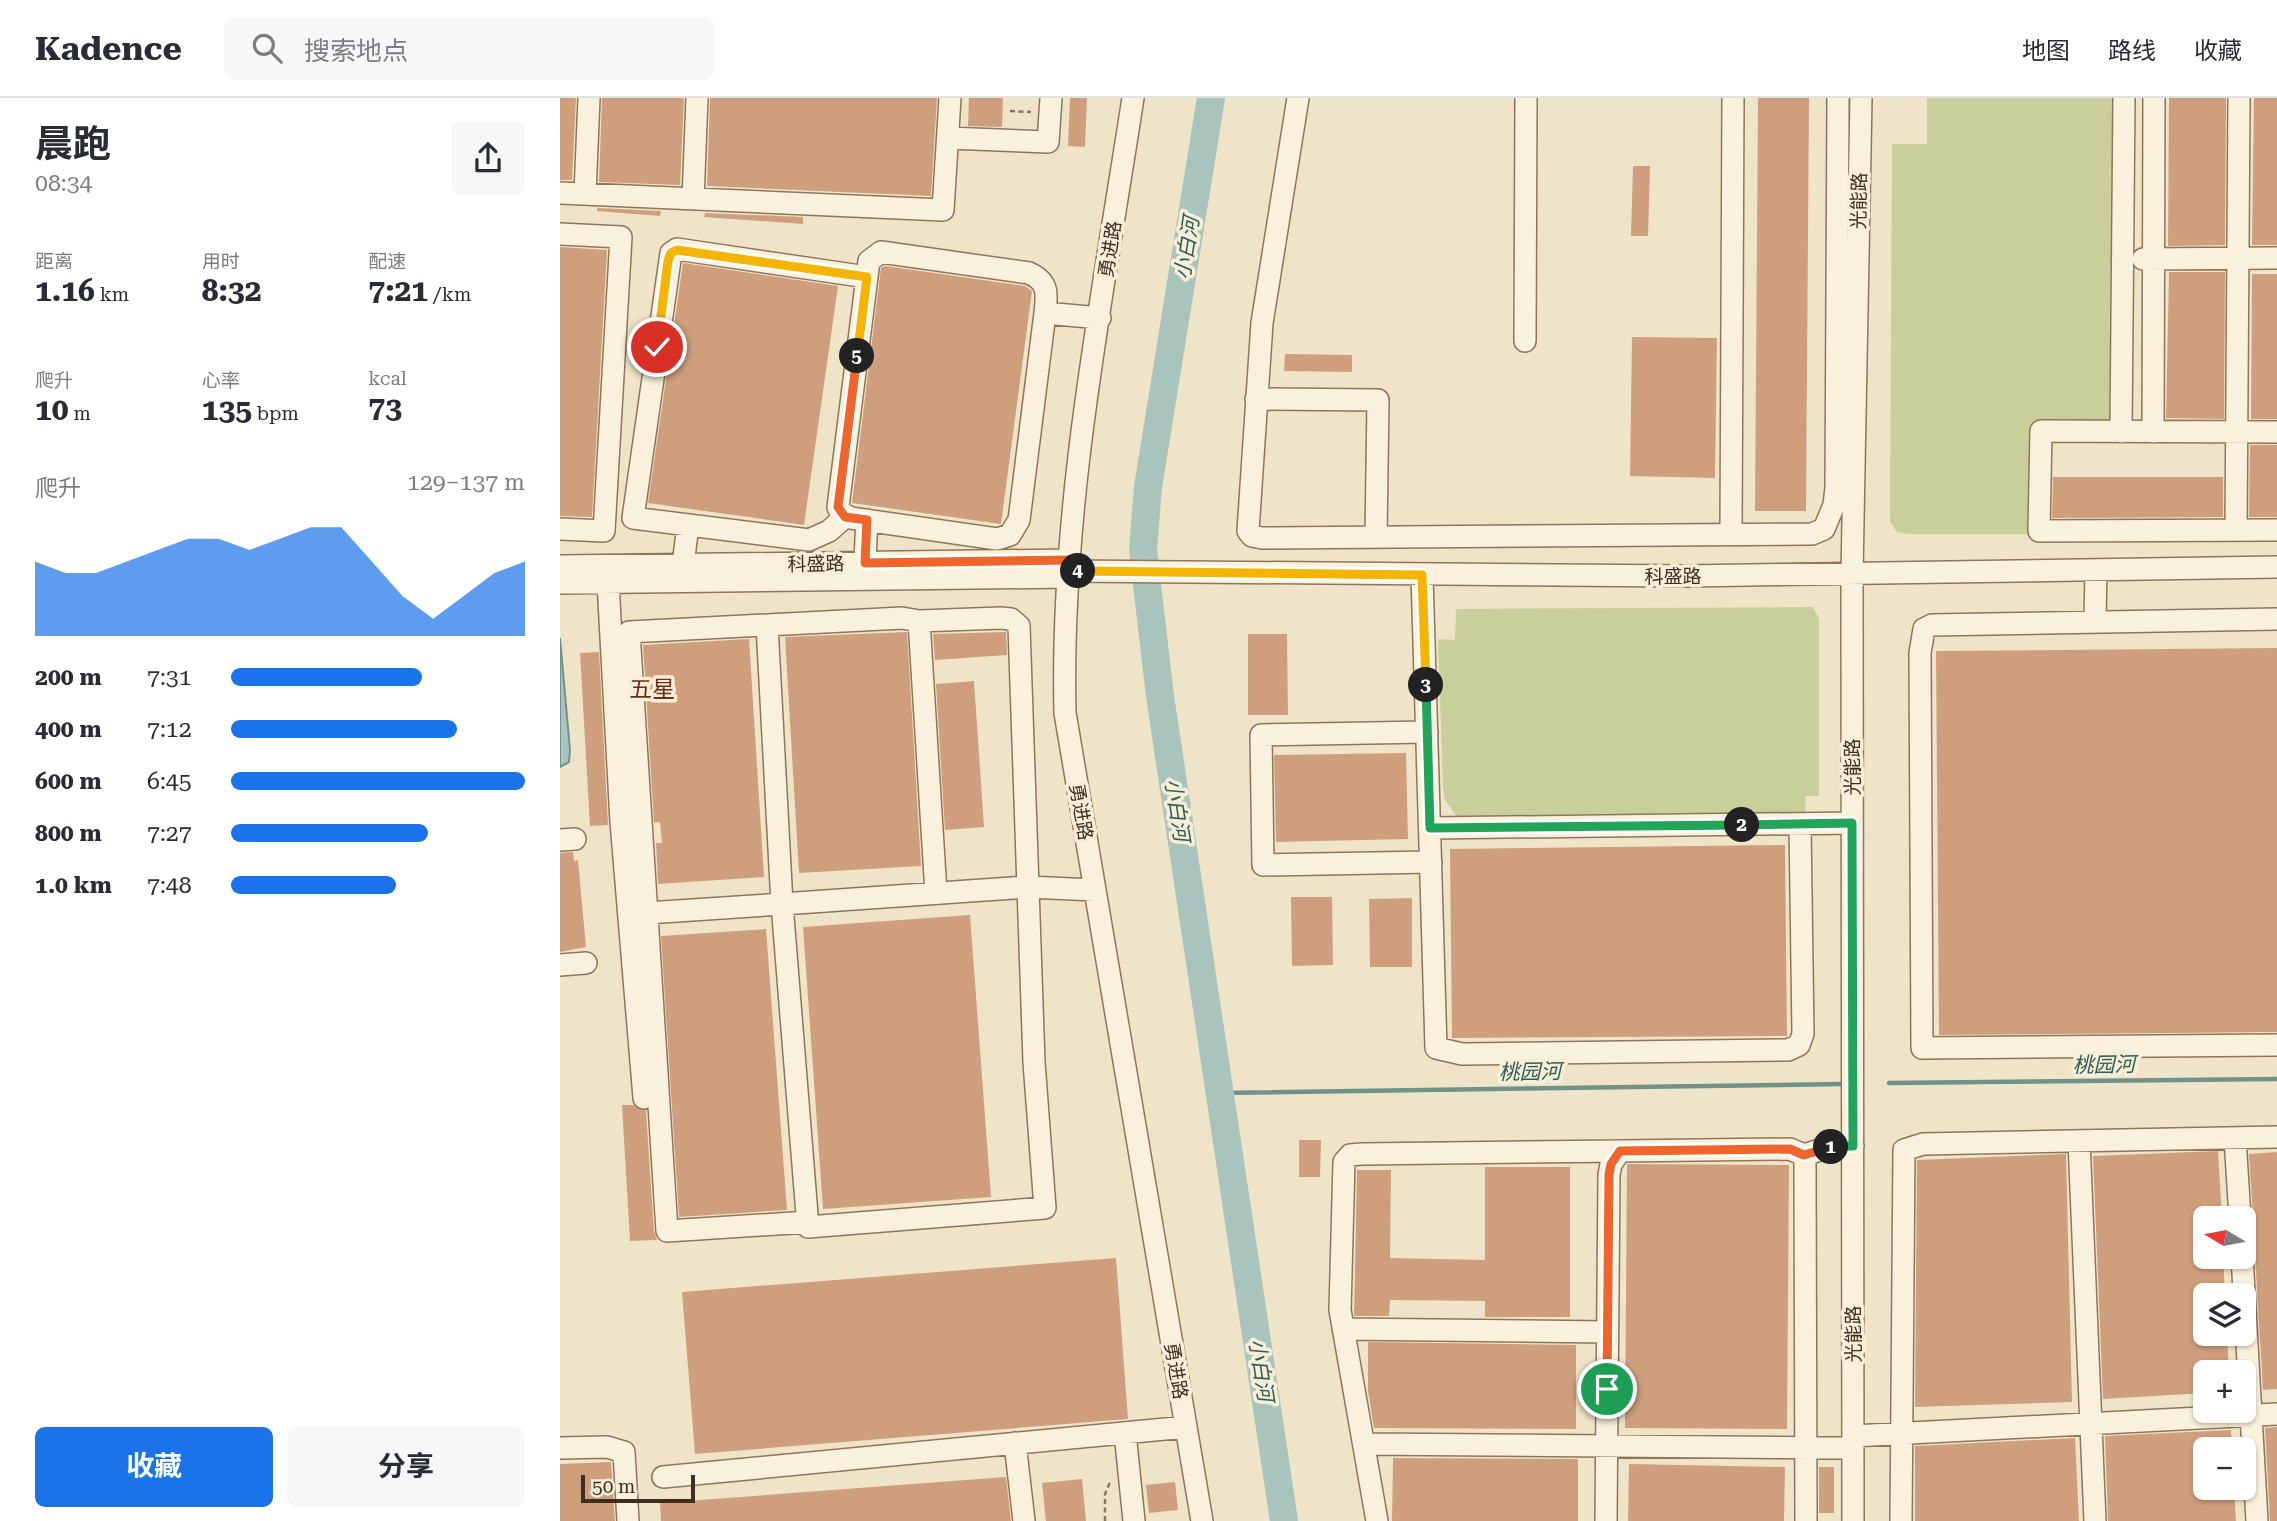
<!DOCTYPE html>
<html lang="zh">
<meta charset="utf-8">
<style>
:root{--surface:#fff;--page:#f7f7f7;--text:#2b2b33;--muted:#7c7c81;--line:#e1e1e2;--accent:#1a73e8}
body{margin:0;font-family:"Roboto Serif","Noto Sans SC",serif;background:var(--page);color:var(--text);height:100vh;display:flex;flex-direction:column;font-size:26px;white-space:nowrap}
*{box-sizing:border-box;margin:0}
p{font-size:23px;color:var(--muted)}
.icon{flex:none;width:38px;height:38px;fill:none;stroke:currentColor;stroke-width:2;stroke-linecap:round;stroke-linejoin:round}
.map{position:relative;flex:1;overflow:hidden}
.sheet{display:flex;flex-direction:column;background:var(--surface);width:560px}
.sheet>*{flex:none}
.needle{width:46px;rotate:280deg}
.fabs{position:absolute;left:1633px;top:1108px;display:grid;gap:14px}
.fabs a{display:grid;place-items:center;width:63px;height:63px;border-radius:10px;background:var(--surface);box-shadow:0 2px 5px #0004;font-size:35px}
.scale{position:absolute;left:21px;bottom:18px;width:114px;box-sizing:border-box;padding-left:7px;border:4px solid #3d2e20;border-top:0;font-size:19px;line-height:24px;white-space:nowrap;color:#3d2e20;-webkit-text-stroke:5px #f7eed8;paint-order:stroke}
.pin{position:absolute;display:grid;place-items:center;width:60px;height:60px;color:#fff;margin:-30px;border:4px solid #fff;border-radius:50%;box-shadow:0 2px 7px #0007}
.km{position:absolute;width:35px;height:35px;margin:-18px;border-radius:50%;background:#222;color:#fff;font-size:19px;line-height:35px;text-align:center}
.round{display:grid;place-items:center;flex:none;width:74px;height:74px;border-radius:10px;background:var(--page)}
.summary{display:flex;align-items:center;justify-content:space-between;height:119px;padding:0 35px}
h1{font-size:38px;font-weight:700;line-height:52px}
.figures{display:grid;grid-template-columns:repeat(3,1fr);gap:10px;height:119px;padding:7px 35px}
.figures div{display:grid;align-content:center}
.figures b{font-size:30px;font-weight:700}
.figures small{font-size:19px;font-weight:400}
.figures p{font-size:19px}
.chart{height:196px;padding:14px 35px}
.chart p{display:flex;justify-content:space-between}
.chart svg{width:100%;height:126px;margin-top:7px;fill:var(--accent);opacity:.7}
.button{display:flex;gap:14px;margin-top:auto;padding:14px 35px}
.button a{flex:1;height:80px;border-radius:10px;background:var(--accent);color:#fff;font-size:28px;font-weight:700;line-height:80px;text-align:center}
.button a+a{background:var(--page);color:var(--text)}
ul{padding:0 35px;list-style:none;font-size:23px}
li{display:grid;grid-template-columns:112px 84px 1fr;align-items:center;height:52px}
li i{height:18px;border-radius:9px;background:var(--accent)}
header{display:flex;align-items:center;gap:42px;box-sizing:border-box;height:98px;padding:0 35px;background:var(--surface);border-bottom:2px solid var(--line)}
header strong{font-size:33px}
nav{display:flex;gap:38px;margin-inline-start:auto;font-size:24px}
.search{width:490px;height:63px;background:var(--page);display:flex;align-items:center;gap:18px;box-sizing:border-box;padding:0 24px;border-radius:10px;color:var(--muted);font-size:26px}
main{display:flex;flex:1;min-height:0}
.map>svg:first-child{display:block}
.green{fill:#c9cf9b}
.water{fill:#a9c4bc;stroke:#6f938a;stroke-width:2}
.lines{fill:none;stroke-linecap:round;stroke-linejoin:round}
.stream{stroke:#6f938a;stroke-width:4.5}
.river{stroke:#a9c4bc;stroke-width:28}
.building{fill:#cf9f7d}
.minor-casing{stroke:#8d765c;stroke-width:24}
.path{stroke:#8d765c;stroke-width:2.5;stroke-dasharray:5 3.5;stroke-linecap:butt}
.minor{stroke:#faf1dc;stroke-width:21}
.split-1-casing{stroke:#fff;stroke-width:14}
.split-2-casing{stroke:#fff;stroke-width:14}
.split-3-casing{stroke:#fff;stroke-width:14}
.split-4-casing{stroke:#fff;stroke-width:14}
.split-5-casing{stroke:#fff;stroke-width:14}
.split-6-casing{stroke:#fff;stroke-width:14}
.split-1{stroke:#f0652b;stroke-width:9}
.split-2{stroke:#22a559;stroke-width:9}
.split-3{stroke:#22a559;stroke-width:9}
.split-4{stroke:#f5b400;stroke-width:9}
.split-5{stroke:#f0652b;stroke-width:9}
.split-6{stroke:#f5b400;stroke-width:9}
.labels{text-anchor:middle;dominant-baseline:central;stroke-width:7;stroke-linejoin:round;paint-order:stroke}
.street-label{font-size:19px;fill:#3d2e20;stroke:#f7eed8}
.water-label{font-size:21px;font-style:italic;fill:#2f5d5a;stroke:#f7eed8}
.quarter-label{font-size:23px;fill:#6b2e1e;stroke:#f7eed8}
</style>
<header>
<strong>Kadence</strong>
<div class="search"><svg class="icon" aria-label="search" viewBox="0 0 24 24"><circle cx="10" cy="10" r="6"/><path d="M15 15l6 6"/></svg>搜索地点</div>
<nav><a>地图</a><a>路线</a><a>收藏</a></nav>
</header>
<main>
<section class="sheet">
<div class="summary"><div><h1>晨跑</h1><p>08:34</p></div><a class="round"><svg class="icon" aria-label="share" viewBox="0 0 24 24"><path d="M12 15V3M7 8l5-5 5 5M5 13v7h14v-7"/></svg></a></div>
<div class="figures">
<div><p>距离</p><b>1.16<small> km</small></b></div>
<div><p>用时</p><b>8:32</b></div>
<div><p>配速</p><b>7:21<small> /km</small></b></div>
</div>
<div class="figures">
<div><p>爬升</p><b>10<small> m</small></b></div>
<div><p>心率</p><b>135<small> bpm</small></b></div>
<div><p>kcal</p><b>73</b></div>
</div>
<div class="chart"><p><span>爬升</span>129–137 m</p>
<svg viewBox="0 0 160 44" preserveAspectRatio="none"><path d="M0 44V18L10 22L20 22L30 18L40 14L50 10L60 10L70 14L80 10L90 6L100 6L110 18L120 30L130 38L140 30L150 22L160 18V44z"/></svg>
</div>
<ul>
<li><b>200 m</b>7:31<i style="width:65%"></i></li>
<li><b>400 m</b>7:12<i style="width:77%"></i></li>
<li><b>600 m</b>6:45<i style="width:100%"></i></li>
<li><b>800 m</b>7:27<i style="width:67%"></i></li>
<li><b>1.0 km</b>7:48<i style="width:56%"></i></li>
</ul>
<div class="button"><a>收藏</a><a>分享</a></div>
</section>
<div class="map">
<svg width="1717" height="1423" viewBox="0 0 1717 1423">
<rect width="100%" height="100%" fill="#f0e4c8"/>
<!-- green -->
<path class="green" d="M1367 0H1558L1555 328H1473L1470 436H1348L1337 434 1330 424 1332 46H1367Z
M1253 509 1259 521V698H1245L1246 717 897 719 885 702 883 689 878 541 895 542 896 511Z"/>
<!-- water -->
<path class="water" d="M0 540 10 652 9 664 0 669Z"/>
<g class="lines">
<!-- stream -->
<path class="stream" d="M1329 985 1717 981
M659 995 1282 986"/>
<!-- river -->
<path class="river" d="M651 0 588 389 583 452 600 598 724 1423"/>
</g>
<!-- building -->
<path class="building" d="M0 0H16L12 82H0Z
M42 0H124L120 87 39 84Z
M150 0H377L371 98 147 88Z
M409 0H443L442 29 408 28Z
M510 0H527L525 49 508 48Z
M1198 0H1249L1246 413H1195Z
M1609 0H1666L1665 147 1608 148Z
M1694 0H1717V147H1692Z
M1073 68H1090L1088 138H1071Z
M37 110 101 113 100 118 37 113Z
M145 115 243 119V126L144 119Z
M0 149 47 152 32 419 0 418Z
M123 165 278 188 244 427 88 405Z
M325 168 465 188 472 193 441 426 292 405 321 170Z
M1609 174H1665L1664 321 1606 320Z
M1692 176H1717V321H1691Z
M1072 239 1157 240 1155 380 1070 378Z
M725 256 792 257V274L724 273Z
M1690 347H1717V419H1689Z
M1493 379H1663V419L1492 420Z
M347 534 361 768 239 775 225 539Z
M446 534 447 557 375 562 373 536Z
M688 536H727L728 617H688Z
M189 541 204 779 98 786 96 745H102L100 724 94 725 83 547Z
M1717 550V934L1379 937 1376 553Z
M39 554 48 727 30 728 20 555Z
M414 583 424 729 385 732 376 586Z
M846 655 848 741 716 744 714 657Z
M1225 747 1227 938 892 940 890 751Z
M13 754 14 763 18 762 26 849 0 854V755Z
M731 799H772L773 867 732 868Z
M852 800V869H810L809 801Z
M410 817 431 1099 263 1111 243 829Z
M206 831 227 1112 119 1119 101 838Z
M62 1007H73L86 1013 94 1134 97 1142 70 1143Z
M739 1042H761L760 1079H739Z
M1658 1053 1662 1120H1645V1158H1663L1665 1197H1645V1236H1667L1669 1274H1645V1295L1543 1301 1533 1058Z
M1717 1054V1291L1703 1292 1695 1157 1688 1147V1131L1693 1119 1689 1056Z
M1506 1056 1512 1304 1355 1309 1357 1062Z
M1067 1066 1229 1067 1227 1331 1065 1330Z
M925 1069H1010V1219H925V1203L830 1202 829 1218H794L797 1072H831L830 1160 925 1162Z
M556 1160 568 1321 135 1356 122 1194Z
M808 1244 1016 1247V1331L814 1330 808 1293Z
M1717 1329V1423H1710L1705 1330Z
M1671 1332 1672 1351H1645V1390H1674L1676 1423H1548L1545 1338Z
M1515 1340 1519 1423H1355V1348Z
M833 1360 1018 1361V1423H832Z
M51 1364 55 1423H0V1366Z
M1069 1366 1225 1369 1224 1423H1068Z
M1259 1369H1274V1415H1259Z
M446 1379 451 1423H101L100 1405Z
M522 1381 526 1423H486L482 1385Z
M615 1384 618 1412 589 1415 586 1387Z"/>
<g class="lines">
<!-- minor casing -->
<g class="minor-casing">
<path id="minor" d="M573 0C542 203 500 409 505 615L642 1423
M738 0 702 225 688 433 692 438 702 440 1252 436 1264 431 1274 407 1276 390 1278 0
M388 40 488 44 491 0
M0 95 383 112 390 0
M25 96 29 0
M133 101 137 0
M0 136 61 139 44 433 0 431
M1583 161 1717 160
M485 215 459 422 450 437 437 441 291 420 280 414 278 409 309 163 321 154 469 175C489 184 487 196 485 215L540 220
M965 243 966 0
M696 301 818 302 816 439
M1561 334 1564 0
M1593 334 1594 0
M1717 334 1481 333 1479 433 1717 432
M285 419 269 433 249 442 73 420 111 155 117 151 307 179
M1676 432 1679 0
M1171 436 1173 0
M123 467 128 427
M0 468 511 462
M510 473 1127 478 1717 469
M862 477 876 950 902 956 1228 952 1239 947 1243 936 1240 726
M304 479 307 422
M48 484 61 724 84 1000
M0 485 510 479
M1717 521 1372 527 1364 531 1360 555 1362 950 1717 947
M1535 522 1536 472
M359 523 376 795
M207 527 222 806 467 789 535 792
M867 634 701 637 703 767 871 764
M870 730 1292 725
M0 742 15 741
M87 815 222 806 248 1129 485 1110 474 964 459 528 451 521 441 520 359 523 342 520 69 534 107 1133 248 1124
M0 867 26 865
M1675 1040 1680 1120
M1519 1043 1535 1423
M1244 1057 1266 1050 1293 1048
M1682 1158 1697 1423
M783 1231 1047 1234
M565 1335 574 1423
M1293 1338 1717 1316
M455 1345 464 1423
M804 1346 1293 1350
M0 1350 47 1349 64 1354 68 1423
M103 1379 626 1329
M817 1423 780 1212 784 1064 790 1057 802 1056 1060 1053
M1046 1423 1049 1077 1051 1066 1060 1053 1230 1051 1244 1057 1245 1064 1246 1423
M1293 1423 1292 476 1301 0
M1341 1423 1344 1052 1363 1046 1717 1039"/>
</g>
<!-- path -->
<path class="path" d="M450 13 471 14
M545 1423V1396L551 1382"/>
<!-- minor -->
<use href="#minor" class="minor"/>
</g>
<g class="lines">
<!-- split-1 casing -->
<g class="split-1-casing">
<path id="split-1" d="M1047 1291 1049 1077 1051 1066 1060 1053 1230 1051 1244 1057 1271 1049"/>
</g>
<!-- split-2 casing -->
<g class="split-2-casing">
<path id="split-2" d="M1182 727 1292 725 1293 1048 1271 1049"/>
</g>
<!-- split-3 casing -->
<g class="split-3-casing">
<path id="split-3" d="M866 587 870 730 1182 727"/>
</g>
<!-- split-4 casing -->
<g class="split-4-casing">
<path id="split-4" d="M518 473 862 477 866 587"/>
</g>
<!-- split-5 casing -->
<g class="split-5-casing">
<path id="split-5" d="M297 258 278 409 285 419 307 422 305 465 511 462 510 473H518"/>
</g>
<!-- split-6 casing -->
<g class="split-6-casing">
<path id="split-6" d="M97 249 108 163 111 155 117 152 307 179 297 258"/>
</g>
<!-- split-1 -->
<use href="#split-1" class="split-1"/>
<!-- split-2 -->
<use href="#split-2" class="split-2"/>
<!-- split-3 -->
<use href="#split-3" class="split-3"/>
<!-- split-4 -->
<use href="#split-4" class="split-4"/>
<!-- split-5 -->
<use href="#split-5" class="split-5"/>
<!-- split-6 -->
<use href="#split-6" class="split-6"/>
</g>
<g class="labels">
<!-- street labels -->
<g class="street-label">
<text transform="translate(1299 103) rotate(-89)">光能路</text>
<text transform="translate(550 151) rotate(-81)">勇进路</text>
<text transform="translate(256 466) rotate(-1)">科盛路</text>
<text x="1113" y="478">科盛路</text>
<text transform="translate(1292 669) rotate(-90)">光能路</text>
<text transform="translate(521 714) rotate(80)">勇进路</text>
<text transform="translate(1293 1236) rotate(-90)">光能路</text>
<text transform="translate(616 1273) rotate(80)">勇进路</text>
</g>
<!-- water labels -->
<g class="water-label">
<text transform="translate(627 150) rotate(-81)">小白河</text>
<text transform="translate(617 712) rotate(81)">小白河</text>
<text transform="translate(1544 967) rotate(-1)">桃园河</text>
<text transform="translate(970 974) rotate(-1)">桃园河</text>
<text transform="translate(701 1272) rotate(81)">小白河</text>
</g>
<!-- quarter labels -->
<g class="quarter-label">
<text x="92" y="591">五星</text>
</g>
</g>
</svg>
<div class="fabs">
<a><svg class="needle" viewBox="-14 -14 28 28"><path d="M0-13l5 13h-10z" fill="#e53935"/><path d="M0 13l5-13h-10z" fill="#7c7c81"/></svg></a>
<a><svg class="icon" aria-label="layers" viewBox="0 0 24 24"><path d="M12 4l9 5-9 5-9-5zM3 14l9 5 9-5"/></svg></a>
<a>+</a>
<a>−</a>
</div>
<div class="scale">50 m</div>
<div class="pin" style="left:1047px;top:1291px;background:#1e9e55"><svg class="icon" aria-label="arrive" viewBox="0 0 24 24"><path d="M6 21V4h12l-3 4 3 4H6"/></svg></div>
<div class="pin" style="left:97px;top:249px;background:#d93025"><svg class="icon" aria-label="check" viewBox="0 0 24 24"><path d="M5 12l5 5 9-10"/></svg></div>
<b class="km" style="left:1271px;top:1049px">1</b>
<b class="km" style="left:1182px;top:727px">2</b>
<b class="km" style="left:866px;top:587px">3</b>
<b class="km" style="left:518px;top:473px">4</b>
<b class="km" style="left:297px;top:258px">5</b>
</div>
</main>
